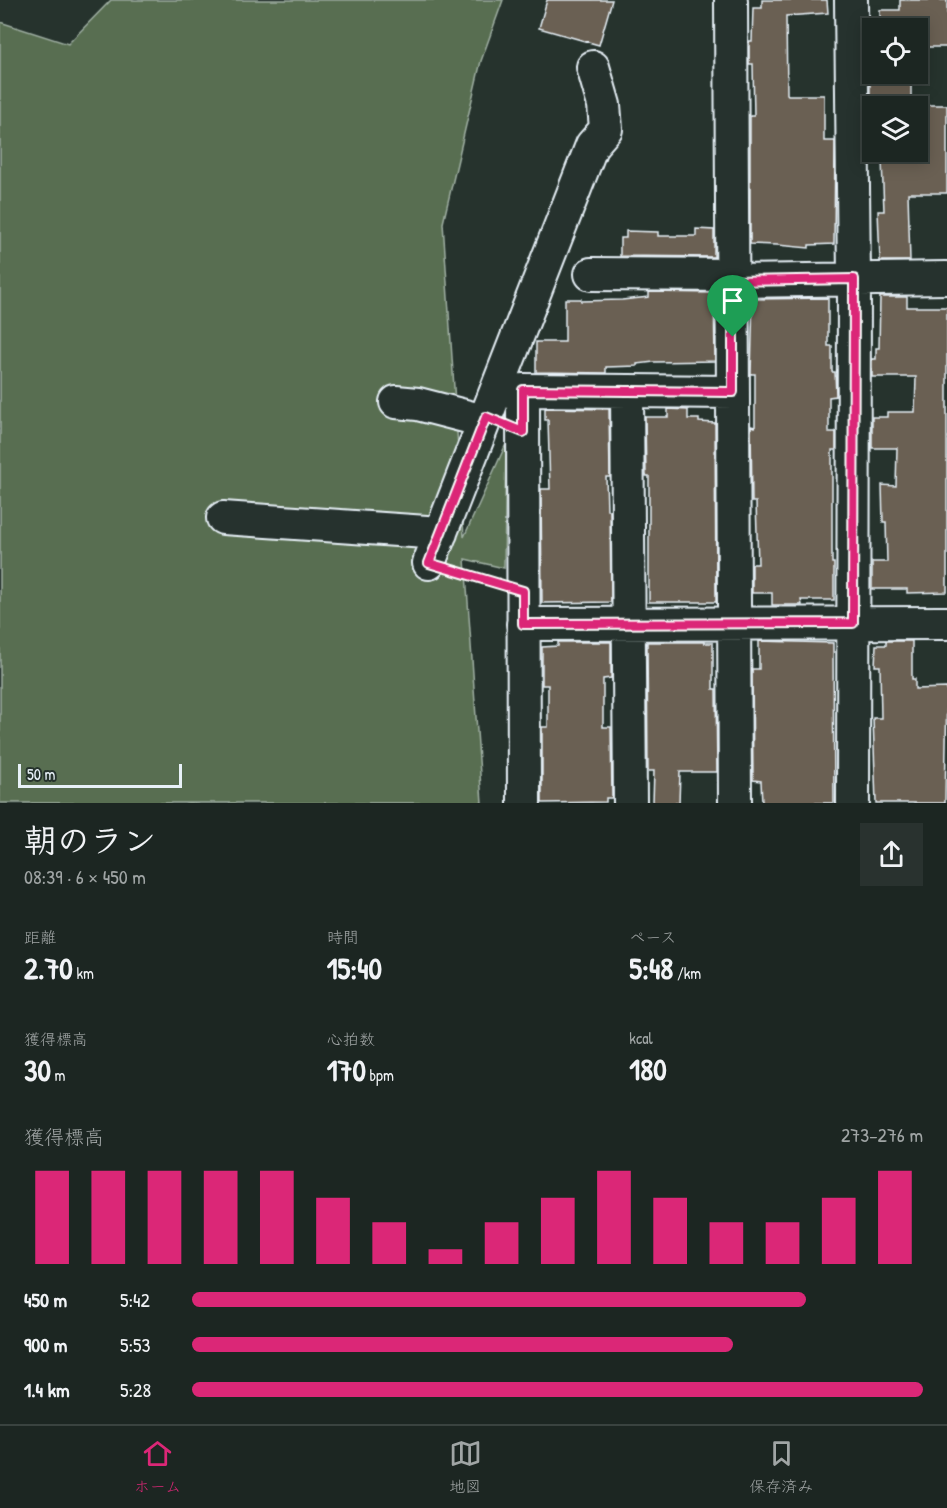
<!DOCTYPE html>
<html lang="ja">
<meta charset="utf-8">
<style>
:root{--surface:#1c2622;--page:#29322f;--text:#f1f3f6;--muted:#a0a5a5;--line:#3a4340;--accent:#db2777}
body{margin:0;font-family:"Patrick Hand","Klee One",sans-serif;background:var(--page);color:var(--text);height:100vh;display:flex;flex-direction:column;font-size:22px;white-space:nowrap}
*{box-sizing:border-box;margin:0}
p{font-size:20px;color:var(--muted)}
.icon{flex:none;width:33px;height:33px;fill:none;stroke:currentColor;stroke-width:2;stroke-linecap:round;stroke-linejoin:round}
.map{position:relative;height:803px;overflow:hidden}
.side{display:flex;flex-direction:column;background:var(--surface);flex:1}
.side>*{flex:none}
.tools{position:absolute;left:862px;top:18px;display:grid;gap:12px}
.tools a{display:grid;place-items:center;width:66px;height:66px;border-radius:0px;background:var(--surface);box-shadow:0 3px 15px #0003,0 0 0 2px var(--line);font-size:30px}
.scale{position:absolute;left:18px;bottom:15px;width:164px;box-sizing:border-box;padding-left:6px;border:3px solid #e8f1f8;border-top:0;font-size:16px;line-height:21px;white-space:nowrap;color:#e8f1f8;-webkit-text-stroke:4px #26332d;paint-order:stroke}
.pin{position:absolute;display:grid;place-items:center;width:51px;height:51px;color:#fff;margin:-62px -26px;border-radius:50% 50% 50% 0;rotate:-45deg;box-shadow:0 0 6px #0007}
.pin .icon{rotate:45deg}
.round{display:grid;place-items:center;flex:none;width:63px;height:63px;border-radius:0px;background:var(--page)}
.head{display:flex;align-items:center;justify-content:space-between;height:102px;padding:0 24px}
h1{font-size:33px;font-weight:700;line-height:45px}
.figures{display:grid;grid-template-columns:repeat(3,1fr);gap:9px;height:102px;padding:6px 24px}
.figures div{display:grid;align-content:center}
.figures b{font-size:30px;font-weight:700}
.figures small{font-size:16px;font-weight:400}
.figures p{font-size:16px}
.chart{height:168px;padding:12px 24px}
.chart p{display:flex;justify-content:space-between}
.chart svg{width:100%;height:108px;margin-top:6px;stroke:var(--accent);stroke-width:6}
ul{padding:0 24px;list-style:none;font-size:20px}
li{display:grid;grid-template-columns:96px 72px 1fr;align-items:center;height:45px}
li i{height:15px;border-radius:8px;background:var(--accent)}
.menu{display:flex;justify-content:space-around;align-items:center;height:84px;border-top:2px solid var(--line);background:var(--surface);font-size:16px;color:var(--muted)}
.menu a{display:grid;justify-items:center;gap:3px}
.menu .selected{color:var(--accent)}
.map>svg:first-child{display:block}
.green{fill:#596e51;stroke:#a0b0a4;stroke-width:1.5}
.building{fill:#6a6153;stroke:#e8f1f8;stroke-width:1.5}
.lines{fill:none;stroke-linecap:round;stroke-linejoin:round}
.minor-casing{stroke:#e8f1f8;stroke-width:36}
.path{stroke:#e8f1f8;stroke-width:4;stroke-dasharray:1.5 4.5;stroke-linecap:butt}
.minor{stroke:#26332d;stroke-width:32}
.route-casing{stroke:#fff;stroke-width:12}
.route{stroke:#db2777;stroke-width:8}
</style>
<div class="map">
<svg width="947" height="803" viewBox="0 0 947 803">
<rect width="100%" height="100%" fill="#26332d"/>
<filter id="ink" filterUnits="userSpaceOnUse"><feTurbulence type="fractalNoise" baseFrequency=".0167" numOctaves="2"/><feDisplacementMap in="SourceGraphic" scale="12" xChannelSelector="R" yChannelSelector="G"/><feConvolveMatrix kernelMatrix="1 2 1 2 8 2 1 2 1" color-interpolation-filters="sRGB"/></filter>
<g filter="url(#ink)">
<!-- green -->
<path class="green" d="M111 0H503L481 61 443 223 464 537 506 444 504 568 465 559 482 803H0V22L68 44Z"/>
<!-- building -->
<path class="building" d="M547 0H612L599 45 539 28Z
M762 0H827L828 13 786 16 787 94 788 95H824V141H835L834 244 809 245V248L777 245 750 244V116H754L753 64H749V41H752L753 8H762Z
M900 0H947V47H920L919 28H880V10H900Z
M870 74H911V106H870Z
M918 105H947V193H908L910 261H880L878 211H884L882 160H884V152H919Z
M696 229 714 230V257L620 256V238H626V231L658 232V236H696Z
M649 292 714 293 715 361 654 362 637 364V366L606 367V373L536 372V342H565V299H581V301L622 300 649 297Z
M880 297H907V307H947V592L907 593V589H872V562H887L886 522H883L882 485 896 486 897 448H872V417H887V412H915L916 377H872V359H876V348H879Z
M828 298V346H832V372H835L836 396 829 397V432H836V450H832V563H834V600H801L802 605H772V593H752V564H758L756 502H752L751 426 755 427V374H751L753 299Z
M545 408 609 409 610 477H606L607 510H610L611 602 542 603 541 489H550L548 420H545Z
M668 409 688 410V419H699V422L715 423 716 602H649V476H646L645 417H668Z
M759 641 833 643 834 803H762L761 781 753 780 752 669H759Z
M886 641H912V679H915V689L947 688 945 803H876L873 718H881L880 666H875L876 645H886Z
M558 642H611V678L603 679V727H611L612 798H606V802L542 803V727H548V685H542V647L558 646Z
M647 642H704V643H713V689H716L717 772H680L679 803H653L654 771H648Z"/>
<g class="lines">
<!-- minor casing -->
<g class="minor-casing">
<path id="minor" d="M731 0 735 803
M851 0 854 279 853 803
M591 274 733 275
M733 281 947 278
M627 391 630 803
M396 402 418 404 484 421
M223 518 441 533
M429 563 592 145 606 129 604 105 593 67
M523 624 947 623
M524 803 523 390 733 392"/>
</g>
<!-- path -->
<path class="path" d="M453 570 498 582"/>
<!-- minor -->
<use href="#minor" class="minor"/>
</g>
</g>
<g class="lines" filter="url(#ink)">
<!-- route casing -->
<g class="route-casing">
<path id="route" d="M854 279 853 623 523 624V591L429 563 486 417 523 432V390L733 392V281Z"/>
</g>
<!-- route -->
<use href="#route" class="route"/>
</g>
</svg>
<div class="tools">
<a><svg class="icon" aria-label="locate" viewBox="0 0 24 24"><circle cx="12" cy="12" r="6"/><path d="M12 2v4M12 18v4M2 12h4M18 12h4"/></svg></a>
<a><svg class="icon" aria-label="layers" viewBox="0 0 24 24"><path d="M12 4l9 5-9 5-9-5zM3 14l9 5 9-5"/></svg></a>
</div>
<div class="scale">50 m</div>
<div class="pin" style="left:733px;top:337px;background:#1e9e55"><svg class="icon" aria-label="arrive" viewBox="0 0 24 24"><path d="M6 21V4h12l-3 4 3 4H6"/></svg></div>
</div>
<section class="side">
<div class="head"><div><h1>朝のラン</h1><p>08:39 · 6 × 450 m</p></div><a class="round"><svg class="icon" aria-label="share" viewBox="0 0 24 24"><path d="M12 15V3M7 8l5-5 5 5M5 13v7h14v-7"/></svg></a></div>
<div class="figures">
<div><p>距離</p><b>2.70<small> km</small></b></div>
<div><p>時間</p><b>15:40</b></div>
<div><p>ペース</p><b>5:48<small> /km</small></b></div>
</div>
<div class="figures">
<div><p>獲得標高</p><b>30<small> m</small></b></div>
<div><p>心拍数</p><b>170<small> bpm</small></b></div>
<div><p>kcal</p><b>180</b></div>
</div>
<div class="chart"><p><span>獲得標高</span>273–276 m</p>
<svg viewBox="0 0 160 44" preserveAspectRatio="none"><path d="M5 44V6M15 44V6M25 44V6M35 44V6M45 44V6M55 44V17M65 44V27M75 44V38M85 44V27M95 44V17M105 44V6M115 44V17M125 44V27M135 44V27M145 44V17M155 44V6"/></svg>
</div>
<ul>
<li><b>450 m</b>5:42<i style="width:84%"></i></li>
<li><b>900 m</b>5:53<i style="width:74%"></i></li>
<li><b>1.4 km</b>5:28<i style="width:100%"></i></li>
</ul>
</section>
<nav class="menu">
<a class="selected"><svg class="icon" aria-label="home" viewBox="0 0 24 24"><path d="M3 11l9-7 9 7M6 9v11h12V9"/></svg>ホーム</a>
<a><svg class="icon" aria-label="map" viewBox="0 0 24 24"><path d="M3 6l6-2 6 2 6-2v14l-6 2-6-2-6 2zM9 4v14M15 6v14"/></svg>地図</a>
<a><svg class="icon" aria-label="saved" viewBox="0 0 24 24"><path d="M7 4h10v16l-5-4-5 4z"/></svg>保存済み</a>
</nav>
